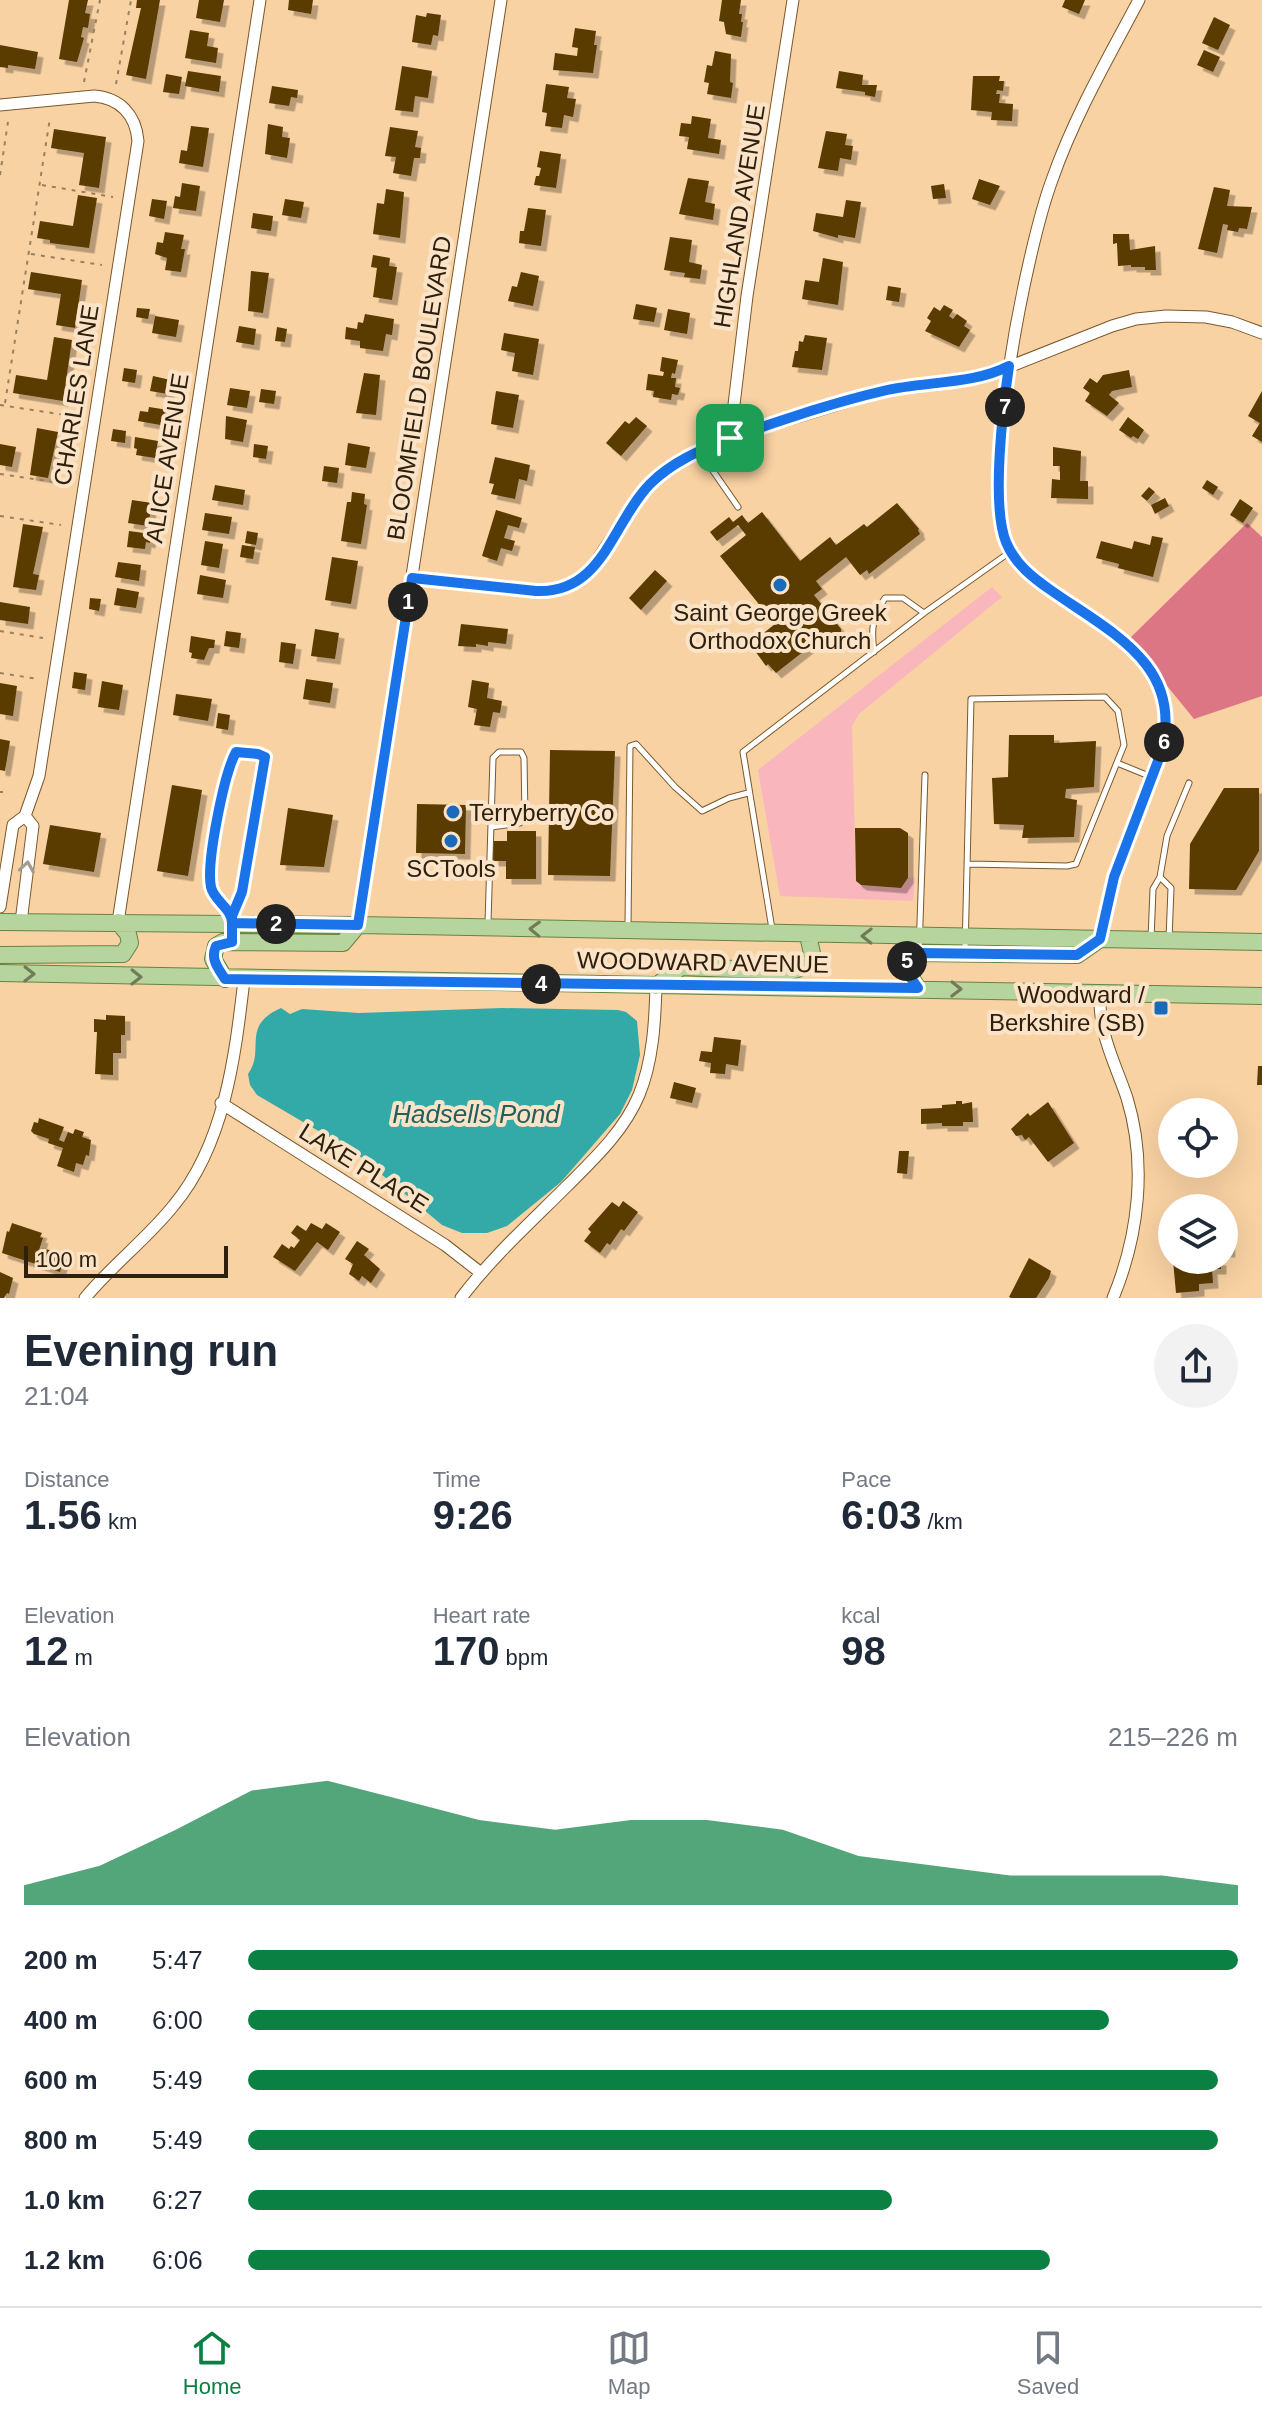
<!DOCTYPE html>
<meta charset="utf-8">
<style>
:root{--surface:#fff;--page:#f2f2f3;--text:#1f2937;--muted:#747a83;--line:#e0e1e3;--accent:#0b8043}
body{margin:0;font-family:Helvetica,sans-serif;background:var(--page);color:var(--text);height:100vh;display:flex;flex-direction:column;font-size:30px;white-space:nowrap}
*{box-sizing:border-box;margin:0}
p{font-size:26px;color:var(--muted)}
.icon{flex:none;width:44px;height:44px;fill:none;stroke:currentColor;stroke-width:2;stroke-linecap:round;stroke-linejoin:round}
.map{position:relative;height:1298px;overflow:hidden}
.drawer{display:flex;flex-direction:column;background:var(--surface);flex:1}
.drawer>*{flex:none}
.fabs{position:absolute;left:1158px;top:1098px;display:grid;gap:16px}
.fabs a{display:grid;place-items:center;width:80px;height:80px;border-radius:50%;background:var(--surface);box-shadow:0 8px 32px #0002;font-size:40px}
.scale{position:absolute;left:24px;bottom:20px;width:204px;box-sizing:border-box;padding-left:8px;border:4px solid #2e200d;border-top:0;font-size:22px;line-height:28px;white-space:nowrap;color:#2e200d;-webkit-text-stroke:6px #fae3c7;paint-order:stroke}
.pin{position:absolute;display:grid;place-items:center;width:68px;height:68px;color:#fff;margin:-34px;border-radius:16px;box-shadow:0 4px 12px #0006}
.km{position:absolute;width:40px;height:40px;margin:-20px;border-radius:50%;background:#222;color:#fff;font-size:22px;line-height:40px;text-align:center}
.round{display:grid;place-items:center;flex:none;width:84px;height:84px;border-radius:42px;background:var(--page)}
.summary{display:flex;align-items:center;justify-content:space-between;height:136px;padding:0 24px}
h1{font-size:44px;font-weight:800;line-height:60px}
.metrics{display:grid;grid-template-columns:repeat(3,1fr);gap:12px;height:136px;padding:8px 24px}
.metrics div{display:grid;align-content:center}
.metrics b{font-size:40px;font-weight:800}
.metrics small{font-size:22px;font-weight:400}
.metrics p{font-size:22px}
.chart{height:224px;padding:16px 24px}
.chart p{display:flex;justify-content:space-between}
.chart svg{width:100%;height:144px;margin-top:8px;fill:var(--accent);opacity:.7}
ul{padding:0 24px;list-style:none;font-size:26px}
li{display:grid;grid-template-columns:128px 96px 1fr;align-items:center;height:60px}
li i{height:20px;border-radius:10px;background:var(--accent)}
.dock{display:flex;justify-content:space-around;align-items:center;height:112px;border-top:2px solid var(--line);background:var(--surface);font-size:22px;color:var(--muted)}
.dock a{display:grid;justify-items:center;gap:4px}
.dock .on{color:var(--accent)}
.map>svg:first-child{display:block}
.green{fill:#f9b6bc}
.forest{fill:#dc7684}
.water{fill:#33aaa7}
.building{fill:#5a3a05;filter:url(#shadow)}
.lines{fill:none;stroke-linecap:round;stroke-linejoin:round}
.lane-casing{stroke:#79582b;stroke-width:7}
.street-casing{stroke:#79582b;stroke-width:13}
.primary-casing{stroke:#678341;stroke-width:18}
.path{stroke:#9b805e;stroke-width:2;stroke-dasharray:4 6;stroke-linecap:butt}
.lane{stroke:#fff;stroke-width:5}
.street{stroke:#fff;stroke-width:11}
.primary{stroke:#b6d49e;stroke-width:16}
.oneway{stroke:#a19b92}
.oneway2{stroke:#727a56}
.route-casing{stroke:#fff;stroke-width:16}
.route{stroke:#1a73e8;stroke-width:10}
.poi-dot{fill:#196bb9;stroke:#fae3c7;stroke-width:3}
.labels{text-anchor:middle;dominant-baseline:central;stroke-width:8;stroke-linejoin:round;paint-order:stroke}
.street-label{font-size:24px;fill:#2e200d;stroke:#fae3c7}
.poi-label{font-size:24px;fill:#2e200d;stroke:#fae3c7}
.water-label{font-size:26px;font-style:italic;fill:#21605e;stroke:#fae3c7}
</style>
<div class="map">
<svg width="1262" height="1298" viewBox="0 0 1262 1298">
<defs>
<filter id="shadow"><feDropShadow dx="5.5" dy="5.5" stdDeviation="0" flood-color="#0004"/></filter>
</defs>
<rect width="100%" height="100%" fill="#f9d2a3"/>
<!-- green -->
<path class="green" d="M992 587 1002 597 859 714 852 726 856 881 861 885 900 888 908 878 915 877 913 901 780 896 758 770Z"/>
<!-- forest -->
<path class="forest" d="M1247 523 1262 537V696L1194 719 1129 639Z"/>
<!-- water -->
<path class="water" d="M281 1008 290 1014 302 1009 359 1013 502 1008 618 1010 626 1012 637 1021 640 1055 632 1090 620 1114 561 1182 507 1226 487 1233H462L442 1225 356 1153 257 1095 250 1085 248 1074C266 1050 240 1026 281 1008Z"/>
<!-- building -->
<path class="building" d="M69 0H88L85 13 90 14 88 28 83 27 81 37 84 38 77 62 59 59Z
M137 0H160L146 79 126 75 141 8H136Z
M199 0H224L220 22 196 18Z
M289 0H313L311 14 288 10Z
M722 0H741L739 14H742L741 22H743L741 37 726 34 724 22 719 21Z
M1065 0H1085L1079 14 1062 7Z
M427 13 441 15 438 36 433 35 431 45 412 42 416 15 426 17Z
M1214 17 1230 25 1218 50 1202 43Z
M575 28 596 31 594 45H597L593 73 553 70 555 53 577 56 578 48 572 47Z
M190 30 209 33 207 46 218 48 216 63 185 58Z
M0 45 38 52 35 69 8 65V68L0 67Z
M1204 50 1220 57 1213 72 1197 65Z
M715 51 731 54 730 82 733 83 731 98 707 94 709 83 704 82 707 65 712 66Z
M402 66 432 71 428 98 415 96 413 112 395 110Z
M188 71 221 76 219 92 185 86Z
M839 71 863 75 862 85H877L875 97 865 95V92L836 88Z
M166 74 182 77 179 94 163 92Z
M973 76H1000L999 81H1004L1003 91 997 90 996 94H1000L999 103 1013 104 1012 121 991 120 992 112 971 110Z
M546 84 569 87 567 98 576 99 573 117 564 115 562 128 545 126 547 113 542 112Z
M272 86 298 90 297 98 291 97 289 106 269 103Z
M692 116 711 119 708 138 721 140 719 154 687 149 689 137 679 136 681 123 691 124Z
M268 124 283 127 282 137 290 138 287 158 265 154Z
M191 126 209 128 203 167 179 163 181 150 187 151Z
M390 127 418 131 415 147 421 148 420 158H414L411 176 393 173 396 157 385 156Z
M54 129 106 137 99 188 79 185 84 153 51 148Z
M826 131 847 134 845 145 853 146 851 160 840 158 838 171 818 168Z
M540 151 561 154 556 188 534 185 536 176H539L541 168 537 167Z
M688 178 709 181 705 202 715 204 713 220 679 214Z
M979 179 1000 186 990 205 972 199Z
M182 183 200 186 196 211 173 208 175 196 180 197Z
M944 184 946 198 933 199 931 186Z
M1214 187 1230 190 1227 206 1252 207 1247 229 1239 228 1238 232 1227 230 1228 225 1223 224 1217 253 1198 249Z
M386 189 404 192 400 238 373 234 377 203 384 204Z
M78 195 97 198 89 248 50 243V240L37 238 40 221 73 226Z
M152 199 167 201 164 219 149 216Z
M285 199 304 202 301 218 282 215Z
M846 200 861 202 855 238 838 235V238L813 231 816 213 843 217Z
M528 208 546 210 541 246 519 243 520 231H524Z
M253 213 273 216 271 231 251 228Z
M165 232 184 235 181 249H185L181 272 165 270 167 258 155 254 157 242 163 243Z
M1113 234H1129L1130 250 1155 246 1156 270H1145V267H1131V265L1118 266 1117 243 1113 244Z
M670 237 692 240 689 262 702 265 700 279 684 277 685 273 664 270Z
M373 255 390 258 389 266 397 267 392 300 373 297 377 268 371 267Z
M823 258 843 262 838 305 802 299 805 280 819 282Z
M251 271 269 273 263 313 248 311Z
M31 272 82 280 75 328 56 325 61 294 28 289Z
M521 272 539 276 533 306 508 301 512 286 517 287Z
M888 286 901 288 899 302 886 300Z
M636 304 657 308 654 322 633 319Z
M944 305 953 310 949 316 953 319 957 314 967 321 964 326 970 330 959 347 925 331 931 321 927 318 934 307 940 311Z
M137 308 150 309 148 319 136 317Z
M668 309 690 313 687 334 664 330Z
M365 314 394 319 392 335 386 334 383 351 360 348V341L345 339 346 327 357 329 358 322 363 323Z
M155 316 179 320 176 337 152 333Z
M239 326 256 329 254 345 236 342Z
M277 327 287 329 285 342 275 341Z
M504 333 539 339 533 375 512 371 515 353 501 350Z
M805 335 827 338 822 370 792 367 795 351H798L799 341 803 342Z
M54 337 72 340 63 401 13 393 16 375 47 380Z
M662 357 678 360 675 374 672 373 671 378H676L675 387 680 388 678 395 672 394 671 400 653 397 654 391 646 390 648 374 663 376 664 372 660 371Z
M124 368 137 370 135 383 122 381Z
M1129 370 1132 387 1112 391 1109 395 1119 403 1107 416 1085 401 1090 393 1083 388 1090 378 1097 383 1103 375Z
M364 373 380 375 376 415 356 413Z
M153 376 175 381 174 387H170L168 394 150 391Z
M230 388 250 391 247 408 227 405Z
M261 389 276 391 274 404 259 402Z
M496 391 519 395 513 428 491 424Z
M1262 391V442L1252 436 1260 423 1248 416Z
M149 407 168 410 166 426 138 421 140 411 148 412Z
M226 416 247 420 243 442 225 439Z
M636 417 647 426 621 456 606 443 625 421 629 424Z
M1128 417 1144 430 1138 439 1133 436 1131 438 1119 430Z
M37 428 58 432 48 478 30 475Z
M113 429 126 431 125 443 111 441Z
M135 437 158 441 155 458 136 455 137 449 134 448Z
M348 443 370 447 366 468 345 465Z
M0 444 16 447 12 467 0 465Z
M254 444 268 446 266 459 253 457Z
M1053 447 1081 451 1080 481H1088V499L1051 498 1052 479 1060 480V466H1053Z
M495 457 530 465 527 481 519 479 515 499 491 494 494 484 489 483Z
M324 466 339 468 337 483 322 481Z
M1207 480 1218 487 1213 495 1202 488Z
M215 485 245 490 243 505 212 500Z
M1149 487 1155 492 1147 501 1141 496Z
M352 492 365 494 364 504 367 505 361 544 341 541 347 502H351Z
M1165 498 1169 506 1155 514 1151 505Z
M1240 499 1253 508 1243 523 1230 515Z
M132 500 152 503 148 526 128 523Z
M897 503 919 529 918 530 920 534 869 574 867 570 860 575 846 557 816 581 822 589 814 595 841 629V633L827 644 822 637 776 673 768 664 766 666 750 644 775 624 720 556 746 535 738 525 717 541 710 532 729 517 733 522 742 515 748 523 762 512 800 561 830 537 836 545 864 524 867 527Z
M496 510 522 518 519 528 508 525 504 538 515 541 512 551 501 548 497 561 482 556Z
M205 513 232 517 229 534 202 530Z
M23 524 43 527 33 574 39 575 36 590 13 587Z
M129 531 151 534 150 543 146 542 145 549 127 547Z
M247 531 258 533 256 545 245 543Z
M1152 536 1163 538 1153 577 1118 568 1119 564 1096 558 1101 541 1132 549 1134 541 1150 545Z
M205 541 223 544 219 568 201 565Z
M242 545 255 547 253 559 240 557Z
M332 557 358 561 351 604 325 600Z
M118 562 141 565 139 581 115 577Z
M655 570 667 581 641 610 629 598Z
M200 575 226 580 223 598 197 594Z
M117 588 139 592 136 608 114 605Z
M90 598 101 599 99 611 89 609Z
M0 602 30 607 28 624 0 620Z
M461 624 508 629 506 644 488 642V646L476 644V647L458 646Z
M315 629 339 633 335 659 311 656Z
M226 631 241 633 239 648 224 646Z
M191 636 215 640 214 648H209L204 660 191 658 192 653 189 652Z
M281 642 296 644 293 664 279 662Z
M74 672 87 674 85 690 72 688Z
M306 679 333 683 330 703 303 699Z
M472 680 489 683 487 698 502 701 500 713 493 712 490 727 474 725 477 709 468 707Z
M102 681 123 685 119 710 98 707Z
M0 683 17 686 13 716 0 714Z
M176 694 212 699 208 721 173 715Z
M218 713 230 715 228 730 216 728Z
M1009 735H1054V743L1096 741 1094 787 1066 789 1065 798 1077 800 1074 837 1022 838 1024 825 994 824 992 778 1008 777Z
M0 739 10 741 5 771 0 770Z
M550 750 615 751 610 876 548 875Z
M172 785 202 790 188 876 157 871Z
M1224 788H1259V851L1236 890 1189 889 1190 844Z
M417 804 466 805 465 854 416 853Z
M288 808 333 815 324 867 280 865Z
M50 825 101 833 94 872 43 864Z
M855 828H900L908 833V878L901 888 861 885 856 881Z
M507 831H536V879H506V861H493V841H507Z
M106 1015 125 1016V1035H121V1053H113V1075L95 1074 97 1032H94V1019L106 1020Z
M714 1037 741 1040 738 1066 726 1064 725 1074 710 1073 711 1063 699 1061 701 1051 712 1052Z
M1258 1066H1262V1085H1257Z
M674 1082 696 1088 692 1103 670 1098Z
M956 1101H962V1104L972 1102 973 1122H963V1126H942V1123L921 1124V1109L942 1108V1105L956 1104Z
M1048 1102 1074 1143 1048 1162 1029 1137 1025 1140 1022 1135 1016 1136 1011 1129 1028 1113 1030 1116Z
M39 1118 64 1127 59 1140 64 1142 68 1132 73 1134 75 1129 84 1132 82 1137 91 1140 89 1156 86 1155 83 1165 76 1163 74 1172 57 1166 63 1148 48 1143 49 1139 34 1134 31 1131 34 1122 38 1123Z
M899 1151H909L907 1174 897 1173Z
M623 1201 638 1212 624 1231 621 1229 610 1245 607 1243 600 1253 584 1241 591 1232 588 1229 612 1202 619 1207Z
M12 1223 42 1233 40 1237 43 1238 39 1250 35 1252 41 1254 43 1248 65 1255 60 1272 2 1253 7 1231 9 1232Z
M311 1223 322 1229 326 1223 340 1232 328 1250 317 1242 295 1271 273 1257 282 1244 289 1249 291 1246 294 1248 300 1240 291 1233 297 1225 306 1231Z
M1224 1231H1229L1230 1252H1224Z
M357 1241 369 1249 364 1255 380 1269 371 1283 362 1276 359 1281 349 1274 353 1264 345 1259Z
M1029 1258 1051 1271 1049 1278 1036 1298H1011L1009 1297Z
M1173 1260H1221V1269H1212L1213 1283 1199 1284V1291L1176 1293Z
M0 1272 13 1278 9 1294 7 1293 4 1298H0Z"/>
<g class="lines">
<!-- lane casing -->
<g class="lane-casing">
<path id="lane" d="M700 452 738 507
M874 652C871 630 872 617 885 598H903L924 613
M1117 763 1149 776
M1160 877 1171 888 1169 939
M232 916C226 909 216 900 212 891 204 874 225 764 238 751L265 757 242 892 232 916V922
M488 923 493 758 499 752H521L524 758 525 817 520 823 491 827
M628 927 630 746 636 744 675 787 702 811 729 798 748 793
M772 929 743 752 924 613 1010 552
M1151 939 1153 889 1160 877 1167 836 1189 783
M919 952 925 775
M965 952 971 699 1105 697 1118 711 1124 745 1076 864 1067 866 968 864"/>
</g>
<!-- street casing -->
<g class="street-casing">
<path id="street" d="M0 105 94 96C120 98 136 115 138 141L39 776 25 816 13 825 0 907
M730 438 747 296 793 0
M412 578 536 591 562 589 576 583 590 571 638 498 658 477 681 460 730 438 881 391 991 374 1112 326 1136 319 1166 316 1206 317 1232 322 1262 333
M21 922 33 826 25 816
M118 922 260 0
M358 925 501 0
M1100 939 1111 886 1165 738C1174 661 1109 632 1056 594 1040 582 1022 571 1011 553 976 494 1027 247 1052 180 1074 117 1108 58 1139 0
M1100 991C1098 1033 1114 1060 1127 1098 1147 1163 1139 1235 1113 1298
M221 1103 445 1245 481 1273
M85 1298C112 1265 147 1239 174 1205 225 1144 235 1056 244 980
M461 1298C492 1257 531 1222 567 1186 594 1159 624 1131 639 1095 653 1061 655 1022 656 986"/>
</g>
<!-- primary casing -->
<g class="primary-casing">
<path id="primary" d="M0 922 358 925 1262 942
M0 955 123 954 130 943 128 934 118 922
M0 973 1262 996
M225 979 213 959 216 946 223 942 343 943 358 925
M656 986 681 967 790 971C800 969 809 966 813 958L808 935
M918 988 905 970 908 959 916 953 1077 955 1100 939"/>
</g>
<!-- path -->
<path class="path" d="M84 82 100 0
M116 84 131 0
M0 175 8 122
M42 185 113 197
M31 254 102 265
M5 403 50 118
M0 405 78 417
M0 474 68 484
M0 516 61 525
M0 631 43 638
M0 673 38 679
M0 792H3"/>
<!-- lane -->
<use href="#lane" class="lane"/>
<!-- street -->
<use href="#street" class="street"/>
<!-- primary -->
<use href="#primary" class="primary"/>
</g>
<!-- one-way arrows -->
<defs><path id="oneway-chevron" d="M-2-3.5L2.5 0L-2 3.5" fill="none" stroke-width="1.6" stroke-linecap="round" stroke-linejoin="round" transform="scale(2)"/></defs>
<use class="oneway" href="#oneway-chevron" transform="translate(27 867) rotate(-81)"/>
<g class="oneway2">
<use href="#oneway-chevron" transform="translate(535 929) rotate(-178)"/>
<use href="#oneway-chevron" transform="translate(867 936) rotate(-179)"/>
<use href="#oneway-chevron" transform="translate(29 974) rotate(1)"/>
<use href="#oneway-chevron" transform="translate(136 977) rotate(1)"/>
<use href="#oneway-chevron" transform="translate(956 989) rotate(1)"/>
</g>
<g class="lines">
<!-- route casing -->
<g class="route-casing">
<path id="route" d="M730 438C701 450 673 461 650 484 612 523 603 594 536 591L412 578 358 925 232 923C232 908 214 901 211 887 206 863 224 774 236 752L258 754 265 757 242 892 232 916V942L216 946C210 959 218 968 225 979L918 988 905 970 908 959 916 953 1077 955 1100 939 1114 877 1161 753C1185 666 1112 633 1052 591 1033 578 1015 564 1006 542 991 505 1003 407 1009 366 972 385 924 381 883 391 831 403 780 421 730 438"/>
</g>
<!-- route -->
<use href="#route" class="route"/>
</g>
<!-- markers -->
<g class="poi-dot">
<circle cx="780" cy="585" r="8"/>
<circle cx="453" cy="812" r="8"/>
<circle cx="451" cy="841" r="8"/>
<rect x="1153" y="1000" width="16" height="16" rx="4"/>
</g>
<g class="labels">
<!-- street labels -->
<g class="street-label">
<text transform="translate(739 216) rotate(-81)">HIGHLAND AVENUE</text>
<text transform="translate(419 388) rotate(-81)">BLOOMFIELD BOULEVARD</text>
<text transform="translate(76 395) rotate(-81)">CHARLES LANE</text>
<text transform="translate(167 458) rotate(-81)">ALICE AVENUE</text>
<text transform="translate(703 962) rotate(1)">WOODWARD AVENUE</text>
<text transform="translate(364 1168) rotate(32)">LAKE PLACE</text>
</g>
<!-- poi labels -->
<g class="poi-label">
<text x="780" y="612">Saint George Greek<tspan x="780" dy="28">Orthodox Church</tspan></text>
<text x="469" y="812" text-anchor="start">Terryberry Co</text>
<text x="451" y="868">SCTools</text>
<text x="1145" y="994" text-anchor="end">Woodward /<tspan x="1145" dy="28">Berkshire (SB)</tspan></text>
</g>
<!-- water labels -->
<g class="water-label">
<text x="476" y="1114">Hadsells Pond</text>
</g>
</g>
</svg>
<div class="fabs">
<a><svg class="icon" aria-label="locate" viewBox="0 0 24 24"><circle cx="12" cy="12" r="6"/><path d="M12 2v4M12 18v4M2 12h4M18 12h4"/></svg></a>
<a><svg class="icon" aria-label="layers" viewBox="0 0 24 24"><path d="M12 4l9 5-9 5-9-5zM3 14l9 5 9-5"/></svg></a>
</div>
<div class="scale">100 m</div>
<div class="pin" style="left:730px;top:438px;background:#1e9e55"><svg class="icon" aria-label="arrive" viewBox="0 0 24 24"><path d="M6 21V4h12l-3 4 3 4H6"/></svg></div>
<b class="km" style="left:408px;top:602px">1</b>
<b class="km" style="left:276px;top:924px">2</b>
<b class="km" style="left:541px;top:984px">4</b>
<b class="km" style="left:907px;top:961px">5</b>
<b class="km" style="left:1164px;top:742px">6</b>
<b class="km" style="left:1005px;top:407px">7</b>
</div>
<section class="drawer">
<div class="summary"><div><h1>Evening run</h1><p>21:04</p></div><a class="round"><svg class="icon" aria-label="share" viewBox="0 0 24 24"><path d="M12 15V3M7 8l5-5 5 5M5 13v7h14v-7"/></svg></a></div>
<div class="metrics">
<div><p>Distance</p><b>1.56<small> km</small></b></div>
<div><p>Time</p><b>9:26</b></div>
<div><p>Pace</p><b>6:03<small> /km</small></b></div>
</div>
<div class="metrics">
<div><p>Elevation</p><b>12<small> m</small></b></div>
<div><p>Heart rate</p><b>170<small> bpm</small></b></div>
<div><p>kcal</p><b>98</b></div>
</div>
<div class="chart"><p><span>Elevation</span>215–226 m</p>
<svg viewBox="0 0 160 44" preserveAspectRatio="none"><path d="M0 44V38L10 32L20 21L30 9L40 6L50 12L60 18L70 21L80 18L90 18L100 21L110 29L120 32L130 35L140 35L150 35L160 38V44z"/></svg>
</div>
<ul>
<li><b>200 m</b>5:47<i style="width:100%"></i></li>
<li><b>400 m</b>6:00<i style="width:87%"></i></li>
<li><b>600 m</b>5:49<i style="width:98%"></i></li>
<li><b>800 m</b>5:49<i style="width:98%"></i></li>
<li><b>1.0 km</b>6:27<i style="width:65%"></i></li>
<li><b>1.2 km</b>6:06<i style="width:81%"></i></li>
</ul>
</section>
<nav class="dock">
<a class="on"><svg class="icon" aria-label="home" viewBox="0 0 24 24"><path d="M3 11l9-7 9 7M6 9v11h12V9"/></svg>Home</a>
<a><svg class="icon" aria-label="map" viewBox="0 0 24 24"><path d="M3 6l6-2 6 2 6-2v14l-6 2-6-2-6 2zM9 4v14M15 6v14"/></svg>Map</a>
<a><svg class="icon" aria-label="saved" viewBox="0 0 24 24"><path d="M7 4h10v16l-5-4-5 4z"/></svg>Saved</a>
</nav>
